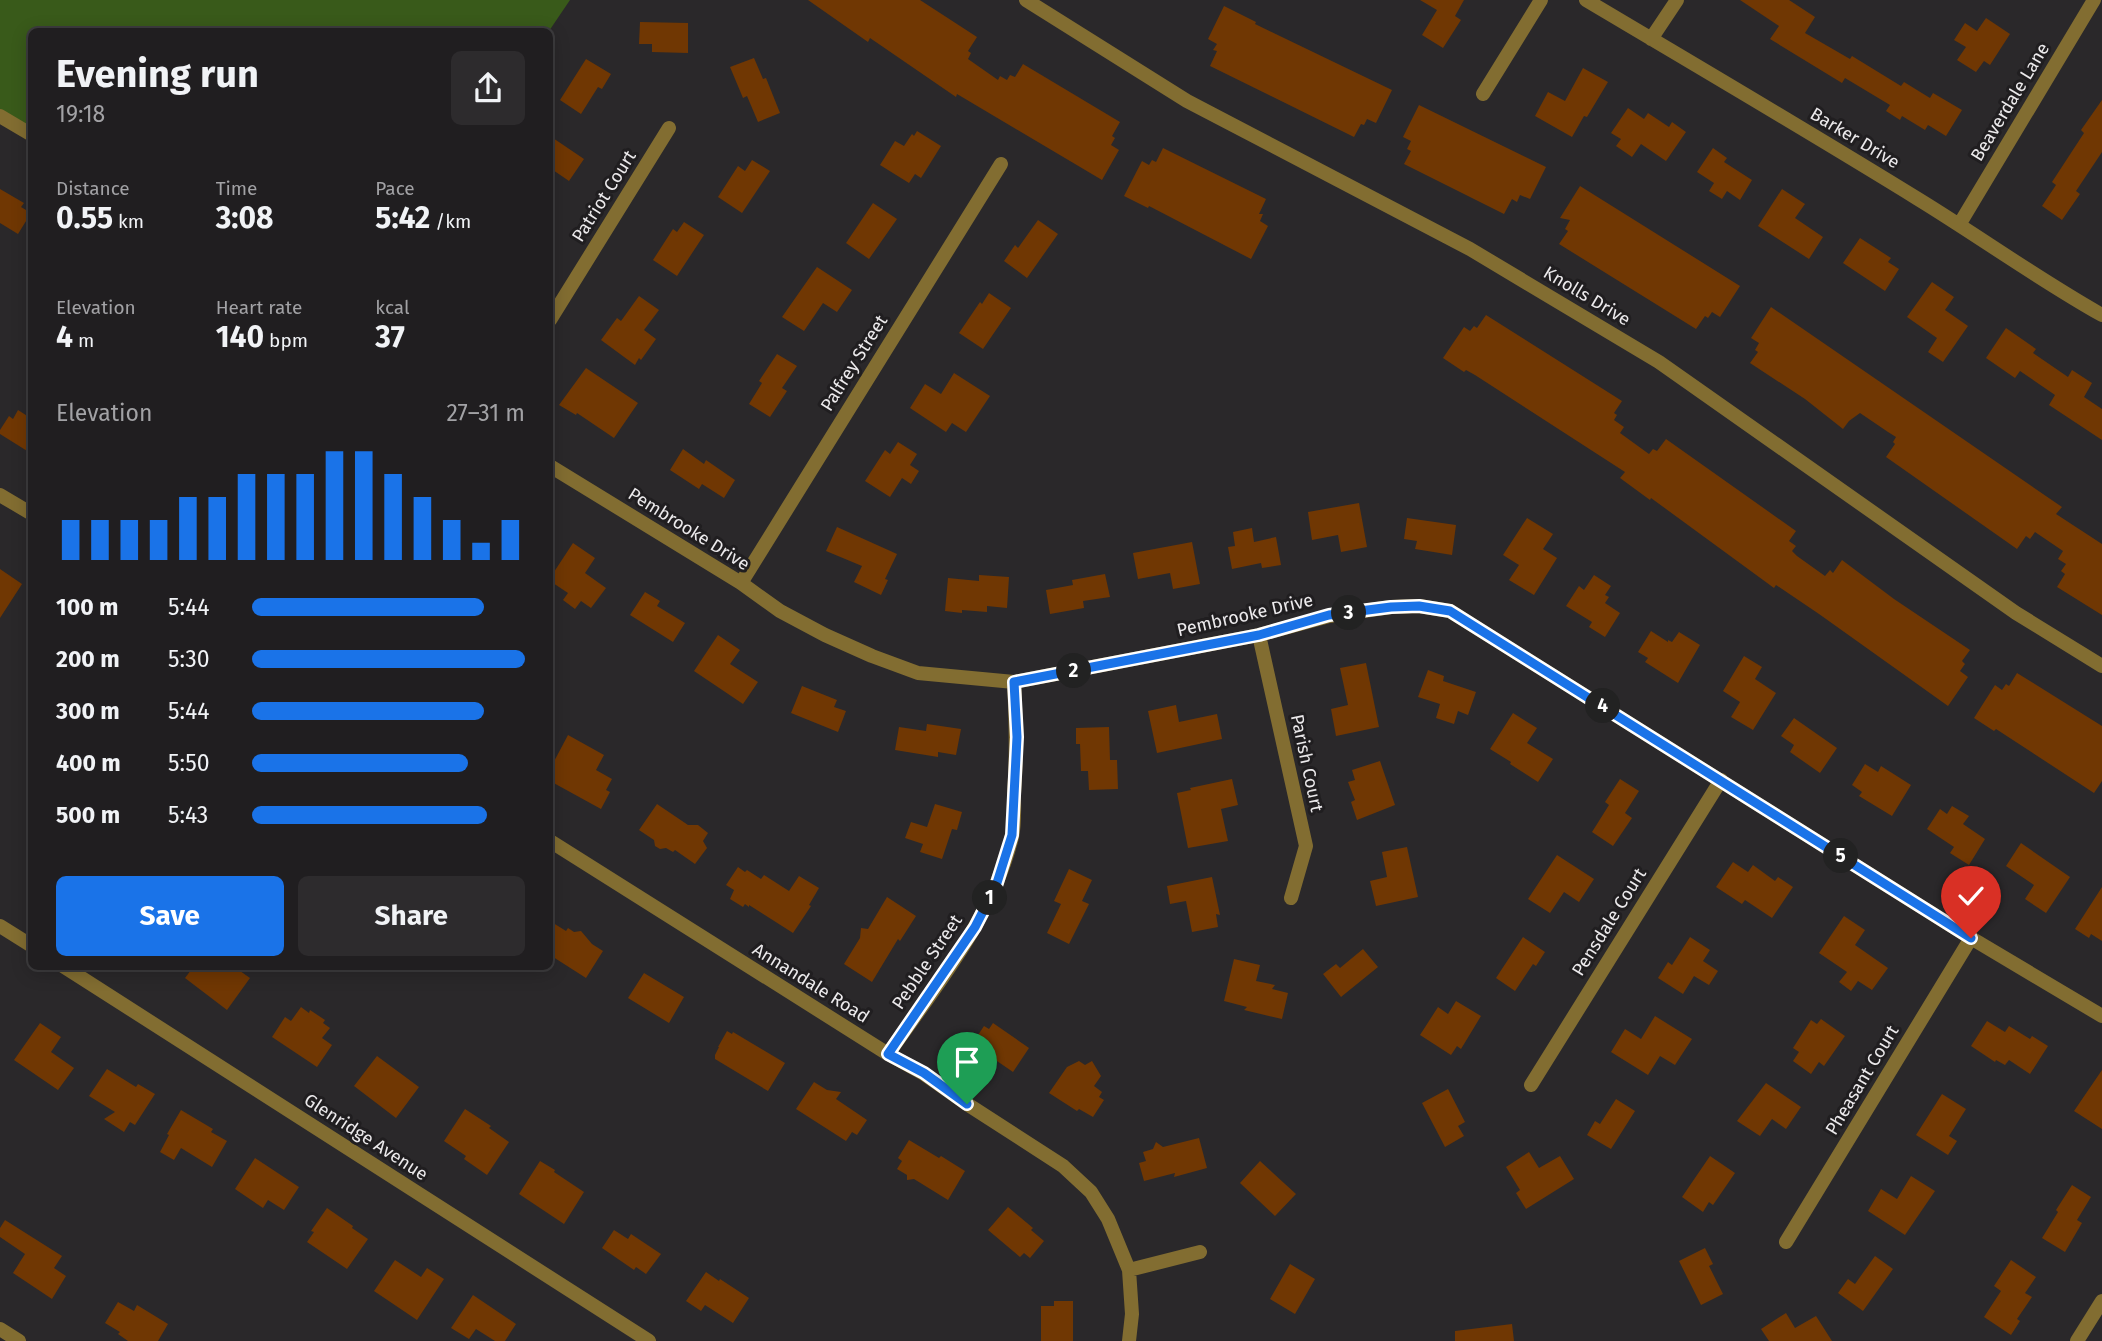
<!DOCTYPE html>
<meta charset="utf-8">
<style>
:root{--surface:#201e20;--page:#2d2b2d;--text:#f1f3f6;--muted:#a2a2a5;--line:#3d3c3e;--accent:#1a73e8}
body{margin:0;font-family:"Fira Sans",sans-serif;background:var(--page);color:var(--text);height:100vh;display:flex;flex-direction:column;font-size:26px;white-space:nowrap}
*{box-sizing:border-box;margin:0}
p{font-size:23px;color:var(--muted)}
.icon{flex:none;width:38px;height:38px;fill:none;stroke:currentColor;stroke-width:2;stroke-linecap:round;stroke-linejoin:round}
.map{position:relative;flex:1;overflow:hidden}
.sheet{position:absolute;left:28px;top:28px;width:525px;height:942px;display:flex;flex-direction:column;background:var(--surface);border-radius:10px;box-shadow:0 4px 18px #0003,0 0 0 2px var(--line)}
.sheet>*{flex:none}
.pin{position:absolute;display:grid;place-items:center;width:60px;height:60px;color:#fff;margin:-72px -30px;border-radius:50% 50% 50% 0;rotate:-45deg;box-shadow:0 0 7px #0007}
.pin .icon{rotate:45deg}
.km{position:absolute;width:35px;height:35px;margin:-18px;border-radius:50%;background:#222;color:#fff;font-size:19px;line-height:35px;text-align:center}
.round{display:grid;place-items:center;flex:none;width:74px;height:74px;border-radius:10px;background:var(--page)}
.head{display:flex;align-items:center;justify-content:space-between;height:119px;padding:0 28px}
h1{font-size:38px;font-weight:700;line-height:52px}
.metrics{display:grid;grid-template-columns:repeat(3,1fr);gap:10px;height:119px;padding:7px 28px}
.metrics div{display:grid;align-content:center}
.metrics b{font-size:30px;font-weight:700}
.metrics small{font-size:19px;font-weight:400}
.metrics p{font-size:19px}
.chart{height:196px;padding:14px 28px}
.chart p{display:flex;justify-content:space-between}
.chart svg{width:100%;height:126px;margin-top:7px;stroke:var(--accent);stroke-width:6}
.cta{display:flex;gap:14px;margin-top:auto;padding:14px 28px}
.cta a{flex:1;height:80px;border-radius:10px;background:var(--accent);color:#fff;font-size:28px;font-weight:700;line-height:80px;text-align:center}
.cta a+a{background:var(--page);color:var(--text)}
ul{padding:0 28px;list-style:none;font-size:23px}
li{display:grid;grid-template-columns:112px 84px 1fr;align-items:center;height:52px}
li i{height:18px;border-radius:9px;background:var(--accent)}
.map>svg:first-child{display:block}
.forest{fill:#395a1a}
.building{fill:#703703}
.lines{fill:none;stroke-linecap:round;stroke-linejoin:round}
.minor{stroke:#826d31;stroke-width:14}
.route-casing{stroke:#fff;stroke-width:14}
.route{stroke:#1a73e8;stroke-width:9}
.labels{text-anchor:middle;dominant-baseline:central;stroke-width:6;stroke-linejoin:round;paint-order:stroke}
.street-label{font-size:18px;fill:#eceaec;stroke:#201e20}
</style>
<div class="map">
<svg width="2102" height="1341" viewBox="0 0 2102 1341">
<rect width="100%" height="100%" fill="#2a282a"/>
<!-- forest -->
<path class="forest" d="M0 0H570L549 31 32 32 31 137 0 117Z"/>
<!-- building -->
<path class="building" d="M808 0H920L977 37 968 51 971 53 968 59 998 80 1000 76 1007 80 1010 75 1015 77 1023 64 1120 122 1112 136 1115 138 1111 145 1119 150 1102 180 957 94 956 97 870 38 868 42Z
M1420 0H1464L1455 16 1461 20 1443 48 1422 35 1437 10Z
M1740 0H1789L1815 17 1805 33 1850 59 1852 56 1901 86 1904 82 1930 98 1933 93 1962 110 1946 136 1928 125 1925 130 1902 116 1900 120 1886 111 1890 105 1845 78 1842 83 1770 39 1779 26Z
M1224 6 1256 22 1255 24 1392 90 1376 123 1367 119 1364 125 1361 124 1354 137 1210 66 1217 51 1213 50 1217 44 1208 39Z
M1986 18 2010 34 1990 65 1984 61 1976 72 1957 60 1966 47 1954 40 1965 23 1977 31Z
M640 22 688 23V53L652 52V44H639Z
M754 58 763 79 766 78 780 113 758 122 747 96 743 98 730 67Z
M586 59 611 74 602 89 598 87 581 114 560 100Z
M1583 68 1608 82 1587 117 1584 116 1572 137 1535 116 1548 92 1565 101Z
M2102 100V152L2076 191 2080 194 2062 220 2042 206 2056 185 2052 182 2084 133 2081 130Z
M1419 105 1546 167 1530 199 1520 195 1517 202 1512 199 1504 214 1404 164 1411 151 1407 149 1411 141 1403 137Z
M1628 108 1644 119 1648 113 1669 127 1672 122 1686 132 1666 161 1641 144 1632 157 1616 146 1621 139 1611 133Z
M917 131 941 146 921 178 915 174 909 183 880 165 895 141 904 146 912 134 914 136Z
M550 136 584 159 569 181 550 168Z
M1163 148 1266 199 1259 214H1263L1260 221 1268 226 1251 259 1149 206 1148 208 1124 196 1142 161 1149 165 1152 160 1156 162Z
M1713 148 1727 158 1724 162 1752 180 1740 200 1727 191 1722 199 1709 191 1714 183 1697 172Z
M752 160 770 171 742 213 718 197 738 166 745 171Z
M1580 186 1740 286 1720 317 1712 312 1708 318 1705 316 1696 329 1559 244 1568 231 1565 229 1570 220 1560 218Z
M0 189 24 203 21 207 31 213 18 234 0 223Z
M1782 189 1805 204 1795 218 1823 237 1809 259 1758 226Z
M873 203 897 219 869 259 846 243Z
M1038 220 1058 234 1027 278 1004 261 1015 245 1018 248Z
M684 222 704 235 677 276 653 260 673 229 677 232Z
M1860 238 1891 258 1888 262 1899 269 1885 291 1843 263Z
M817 267 852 290 837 312 823 303 804 331 782 317Z
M1932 282 1954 297 1945 310 1968 326 1943 362 1928 352 1937 338 1907 317Z
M989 293 1011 308 983 349 959 333 980 302 982 304Z
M639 296 659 310 644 330 656 339 641 360 639 358 635 365 601 340 617 318 621 321Z
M1771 307 2062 507 2056 514 2102 544V615L2057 587 2065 574 2061 571 2066 564 2058 559 2063 551 2035 532 2030 539 2026 536 2017 549 1886 457 1895 444 1893 442 1896 437 1888 432 1860 413 1849 421 1843 429 1805 399 1750 363 1758 352 1755 350 1759 343 1751 338Z
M1486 315 1622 401 1614 413 1617 415 1614 420 1624 427 1620 433 1649 454 1653 449 1657 451 1666 439 1796 531 1789 541 1796 546 1792 551 1797 556 1825 576 1830 570 1833 573 1842 560 1894 599 1970 650 1962 661 1965 664 1960 671 1968 677 1948 706 1819 614 1776 585 1774 588 1651 498 1650 500 1620 478 1625 472 1475 375 1466 370 1464 372 1443 358 1464 327 1470 331 1474 326 1477 328Z
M2006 328 2036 349 2033 353 2068 377 2072 370 2092 383 2084 397 2102 409V440L2049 405 2055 395 2020 371 2015 378 1986 358Z
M777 354 797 366 782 388 787 391 770 417 749 404 762 383 759 381Z
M586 368 638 403 614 438 577 413 576 415 559 405Z
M954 373 990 396 966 432 952 423 946 432 910 408 925 384 941 394Z
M18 410 32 419V454L0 434V430L9 416 13 419Z
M898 442 917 454 910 465 919 471 911 484 902 478 890 497 865 481 885 450 890 454Z
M683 449 704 464 706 460 735 480 724 498 702 484 699 489 670 470Z
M1359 503 1367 547 1341 552 1338 535 1312 540 1308 512Z
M1407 518 1456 525 1452 555 1415 549 1417 541 1404 539Z
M1527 518 1553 534 1543 549 1557 558 1534 595 1509 580 1519 565 1503 555Z
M837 527 897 554 885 579 888 580 881 595 854 582 862 566 826 551Z
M1252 528 1254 542 1276 537 1281 565 1262 568 1261 563 1232 569 1228 547 1235 546 1233 532Z
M1192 542 1200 584 1173 589 1170 573 1138 579 1133 553Z
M573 543 595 558 585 573 606 588 591 608 581 601 575 609 563 600 568 593 550 581V578Z
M0 569 22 584 0 618Z
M1105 574 1110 597 1083 601 1084 608 1050 614 1046 590 1073 585 1072 580Z
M979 575 1009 577 1007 608 987 606V612L962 610V613L945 611 948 578 979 581Z
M1594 575 1611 586 1605 595 1609 597 1605 603 1620 613 1605 637 1589 627 1592 622 1566 606 1579 586 1584 590Z
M645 592 660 601 657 606 685 623 673 642 630 615Z
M1651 631 1668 642V640L1672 642 1679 632 1700 645 1678 683 1645 662 1648 658 1638 652Z
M718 635 740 650 730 664 758 682 743 704 694 671Z
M1744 656 1762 667 1755 679 1776 693 1753 730 1731 717 1740 702 1723 691Z
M1366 663 1379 727 1336 736 1331 709 1348 705 1340 668Z
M1428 670 1444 676 1443 681 1476 692 1468 715 1458 711 1454 724 1436 718 1440 704 1418 697Z
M2017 673 2102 726V781L2094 793 1996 729 1994 731 1974 718 1995 685 2002 690 2006 684 2009 686Z
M802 686 837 700 834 707 846 711 838 732 791 713Z
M1176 705 1179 722 1217 714 1222 739 1157 753 1148 711Z
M1513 713 1537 728 1527 743 1553 759 1538 782 1510 764 1511 762 1490 749Z
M1794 718 1837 748 1820 773 1790 752 1794 745 1781 736Z
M927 724 961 729 956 755 938 752V757L895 750 899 727 926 731Z
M1109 727 1110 760H1117L1118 789 1089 790 1088 771H1081L1080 744H1076V728Z
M568 735 604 755 596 770 612 779 606 790 610 792 601 809 550 781V769Z
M1380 761 1395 805 1357 820 1351 802 1355 800 1348 782 1355 780 1352 770Z
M1865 764 1878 772 1881 766 1911 785 1892 816 1859 796 1862 792 1852 785Z
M1232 779 1238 805 1221 809 1228 841 1188 848 1177 793 1191 790 1190 788Z
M1620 779 1639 791 1625 813 1632 818 1613 846 1592 832 1609 805 1605 802Z
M657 804 688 825H698L708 833 703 841 707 848 695 864 675 850 673 852 666 848 660 849 655 846 654 840 639 830Z
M935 804 962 812 957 830 952 829 942 859 920 852 923 844 905 838 911 822 927 827Z
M1952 806 1969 816 1963 824 1985 839 1969 865 1950 853 1954 847 1927 829 1940 809 1947 814Z
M2021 843 2070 877 2046 913 2025 899 2034 885 2006 866Z
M1407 847 1418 897 1376 906 1370 881 1387 877 1382 852Z
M1557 855 1594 879 1579 902 1564 892 1550 913 1528 899Z
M1733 862 1748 872 1753 865 1775 881 1778 877 1793 887 1772 918 1745 900 1742 904 1716 887Z
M738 867 745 872 747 870 761 879 764 875 789 891 799 876 819 888 809 905 811 906 793 933 749 905V907L745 904 743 907 730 899 734 890 726 885Z
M1069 869 1092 880 1082 901 1089 904 1069 944 1047 933 1061 904 1054 901Z
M1212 877 1220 915 1216 914 1218 927 1192 932 1186 901 1170 904 1167 886Z
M2102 887V941L2091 934 2089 938 2075 929Z
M887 897 916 916 900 941 898 939 872 982 844 964 860 938 861 928 868 929Z
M1844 916 1865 930 1855 945 1888 968 1872 990 1858 981 1851 991 1839 982 1847 972 1819 953Z
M550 921 566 931 568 928 574 932 581 931 592 944 603 951 586 978 550 955Z
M1523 937 1545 952 1536 966 1533 964 1515 991 1496 978Z
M1690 937 1710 950 1703 961 1718 971 1709 985 1694 976 1683 994 1658 978 1668 962 1672 965Z
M1363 949 1378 967 1341 997 1323 974 1336 964 1340 968Z
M1234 959 1260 965 1256 981 1275 985 1272 989 1288 993 1282 1019 1244 1010 1247 1007 1224 1001Z
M194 966H233L250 978 227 1010 185 978Z
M644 973 684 997 669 1023 628 998Z
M1456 1001 1481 1016 1461 1049 1457 1046 1451 1055 1420 1035 1438 1007 1448 1014Z
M301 1007 309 1013 310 1010 325 1020 323 1023 330 1028 322 1038 332 1045 317 1067 272 1037 285 1017 291 1021Z
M1655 1016 1692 1039 1675 1065 1660 1056 1648 1075 1611 1052 1625 1029 1641 1039Z
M1821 1019 1845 1036 1824 1066 1819 1062 1811 1074 1793 1061 1799 1052 1793 1048 1811 1020 1817 1024Z
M1987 1021 2005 1032 2009 1026 2030 1039 2032 1036 2048 1046 2030 1074 2009 1060 2005 1065 1996 1060 1995 1062 1971 1046Z
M40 1023 61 1037 51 1052 74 1068 58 1090 14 1060Z
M993 1023 1029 1048 1013 1072 972 1044 984 1026 989 1029Z
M727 1031 732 1034 733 1032 785 1063 768 1091 715 1059V1055L719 1047H718Z
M377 1056 419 1087 396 1118 354 1086Z
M1079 1061 1085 1065 1092 1061 1101 1076 1094 1086 1102 1092 1099 1097 1104 1100 1093 1117 1079 1109 1077 1111 1049 1093 1067 1067Z
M107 1069 136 1087 138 1084 155 1094 135 1125 130 1122 124 1132 104 1119 115 1112 89 1096Z
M2102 1070V1129L2074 1111Z
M814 1082 827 1090 841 1092 836 1099 867 1120 857 1135 852 1132 846 1141 796 1109Z
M1766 1083 1801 1107 1786 1129 1772 1119 1760 1136 1737 1121Z
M1448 1089 1465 1122 1458 1126 1464 1136 1445 1147 1422 1103Z
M1942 1094 1966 1109 1949 1136 1957 1141 1948 1155 1916 1135Z
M1616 1099 1635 1111 1611 1149 1587 1135 1595 1121 1600 1124Z
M465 1109 491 1126 489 1128 509 1142 487 1175 464 1159 466 1156 444 1141Z
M181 1110 213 1129 211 1132 227 1141 212 1167 181 1148 174 1160 160 1152 169 1135 167 1134Z
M1199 1138 1207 1168 1174 1177 1175 1173 1144 1181 1139 1163 1146 1161 1143 1152 1153 1149 1156 1142 1163 1147Z
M909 1140 939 1158 941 1156 965 1171 948 1200 914 1179 907 1180V1175L897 1169 902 1161 898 1158Z
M1529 1152 1539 1168 1560 1156 1574 1179 1526 1209 1516 1193 1520 1190 1506 1167Z
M1710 1156 1735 1173 1713 1205 1709 1202 1703 1212 1682 1197Z
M255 1158 299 1187 284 1210 268 1200 263 1208 235 1189Z
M540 1161 555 1170 554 1172 584 1192 564 1224 519 1194Z
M1260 1161 1296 1194 1275 1216 1240 1183Z
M1911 1176 1935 1191 1905 1235 1868 1211 1881 1189 1897 1199Z
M2072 1185 2091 1197 2077 1220 2082 1223 2065 1252 2042 1238 2058 1212 2056 1210Z
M1008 1207 1033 1228 1031 1230 1044 1241 1030 1258 1024 1253 1020 1257 988 1230Z
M327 1208 353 1226 352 1228 368 1239 347 1269 307 1242 314 1232 311 1231Z
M5 1220 62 1256 54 1268 66 1276 52 1299 13 1273 25 1254 0 1237V1228Z
M614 1230 628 1239 631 1234 661 1254 646 1274 636 1267 634 1270 602 1248Z
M1705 1248 1713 1264 1709 1266 1723 1294 1701 1305 1679 1261Z
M1875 1256 1893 1269 1863 1311 1838 1293 1848 1279 1855 1284Z
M395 1260 421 1277 427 1268 444 1279 417 1320 374 1291Z
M2011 1260 2036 1277 2025 1293 2032 1297 2017 1319 2020 1321 2011 1335 1984 1317 2001 1291 1994 1286Z
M1290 1264 1315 1279 1295 1314 1270 1299Z
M706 1272 719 1281 720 1279 749 1298 733 1323 705 1305 701 1311 686 1301Z
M473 1295 516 1324 505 1341H495L476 1329 469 1339 451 1328Z
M1054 1301H1073V1341H1041V1306H1054Z
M118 1302 134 1311 137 1305 168 1324 158 1341H128L118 1334 120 1332 105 1323Z
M1786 1313 1795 1328 1816 1316 1832 1341H1769L1761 1329Z
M1512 1324 1514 1341H1455V1331Z"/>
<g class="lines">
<!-- minor -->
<path class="minor" d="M1026 0 1187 101 1470 249 1659 362 2016 613 2102 666
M1586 0C1697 66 1808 131 1918 199 1980 237 2038 279 2102 315
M1651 39 1677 0
M1483 94 1541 0
M0 116 32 135
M1959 225 2094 0
M550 320 669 128
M550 466 741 583 780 611 825 635 872 656 918 673 1014 682 1259 635 1329 616 1391 607 1419 606 1450 611 1971 938 2102 1016
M0 495 32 514
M741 583 1001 164
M1259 635 1306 846 1291 898
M550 841 888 1054 924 1074 967 1104 1063 1166 1091 1192 1108 1219 1129 1270 1132 1314 1129 1341
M0 926 32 946
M63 966 649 1341
M888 1054C935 987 992 919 1012 837 1015 824 1014 808 1014 794 1017 755 1016 721 1014 682
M1531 1085 1721 780
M1786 1242 1971 938
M1129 1270 1200 1252
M0 1329 19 1341
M2077 1341 2102 1301"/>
</g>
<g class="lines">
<!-- route casing -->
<g class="route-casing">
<path id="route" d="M967 1104 924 1073 888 1054 975 927 996 886 1012 835 1017 737 1014 682 1259 635 1329 615 1391 607 1419 606 1450 611 1971 938"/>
</g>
<!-- route -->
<use href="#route" class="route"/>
</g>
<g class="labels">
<!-- street labels -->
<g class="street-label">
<text transform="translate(2010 102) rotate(-59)">Beaverdale Lane</text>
<text transform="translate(1855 138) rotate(31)">Barker Drive</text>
<text transform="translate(604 196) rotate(-58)">Patriot Court</text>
<text transform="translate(1587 296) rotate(31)">Knolls Drive</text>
<text transform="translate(854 363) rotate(-58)">Palfrey Street</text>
<text transform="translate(689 529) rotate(32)">Pembrooke Drive</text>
<text transform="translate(1245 615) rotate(-13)">Pembrooke Drive</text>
<text transform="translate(1307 763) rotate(78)">Parish Court</text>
<text transform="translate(1609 922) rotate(-58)">Pensdale Court</text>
<text transform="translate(927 962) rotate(-56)">Pebble Street</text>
<text transform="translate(811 983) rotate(32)">Annandale Road</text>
<text transform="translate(1862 1080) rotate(-59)">Pheasant Court</text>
<text transform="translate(366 1137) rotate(33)">Glenridge Avenue</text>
</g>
</g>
</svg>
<div class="pin" style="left:967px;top:1104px;background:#1e9e55"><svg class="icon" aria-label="arrive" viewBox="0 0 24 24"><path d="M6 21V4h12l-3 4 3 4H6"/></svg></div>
<div class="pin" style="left:1971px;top:938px;background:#d93025"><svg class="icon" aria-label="check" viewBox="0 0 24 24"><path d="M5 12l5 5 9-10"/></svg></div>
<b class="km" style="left:990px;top:898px">1</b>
<b class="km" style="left:1074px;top:671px">2</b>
<b class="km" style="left:1349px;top:613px">3</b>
<b class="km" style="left:1603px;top:706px">4</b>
<b class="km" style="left:1841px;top:856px">5</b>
<section class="sheet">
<div class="head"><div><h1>Evening run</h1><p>19:18</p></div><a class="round"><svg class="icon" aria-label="share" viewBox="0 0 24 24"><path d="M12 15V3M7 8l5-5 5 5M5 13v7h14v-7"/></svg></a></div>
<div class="metrics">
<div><p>Distance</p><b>0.55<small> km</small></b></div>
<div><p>Time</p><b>3:08</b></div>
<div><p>Pace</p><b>5:42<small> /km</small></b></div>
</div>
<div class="metrics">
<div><p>Elevation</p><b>4<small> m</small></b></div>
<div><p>Heart rate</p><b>140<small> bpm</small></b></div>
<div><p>kcal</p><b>37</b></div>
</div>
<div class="chart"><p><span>Elevation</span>27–31 m</p>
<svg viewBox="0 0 160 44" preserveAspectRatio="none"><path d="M5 44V30M15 44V30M25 44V30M35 44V30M45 44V22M55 44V22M65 44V14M75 44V14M85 44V14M95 44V6M105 44V6M115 44V14M125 44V22M135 44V30M145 44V38M155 44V30"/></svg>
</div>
<ul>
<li><b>100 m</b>5:44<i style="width:85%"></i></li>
<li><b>200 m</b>5:30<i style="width:100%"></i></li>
<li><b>300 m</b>5:44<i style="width:85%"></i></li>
<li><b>400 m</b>5:50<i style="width:79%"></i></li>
<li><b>500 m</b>5:43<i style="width:86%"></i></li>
</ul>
<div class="cta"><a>Save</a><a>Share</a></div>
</section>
</div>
